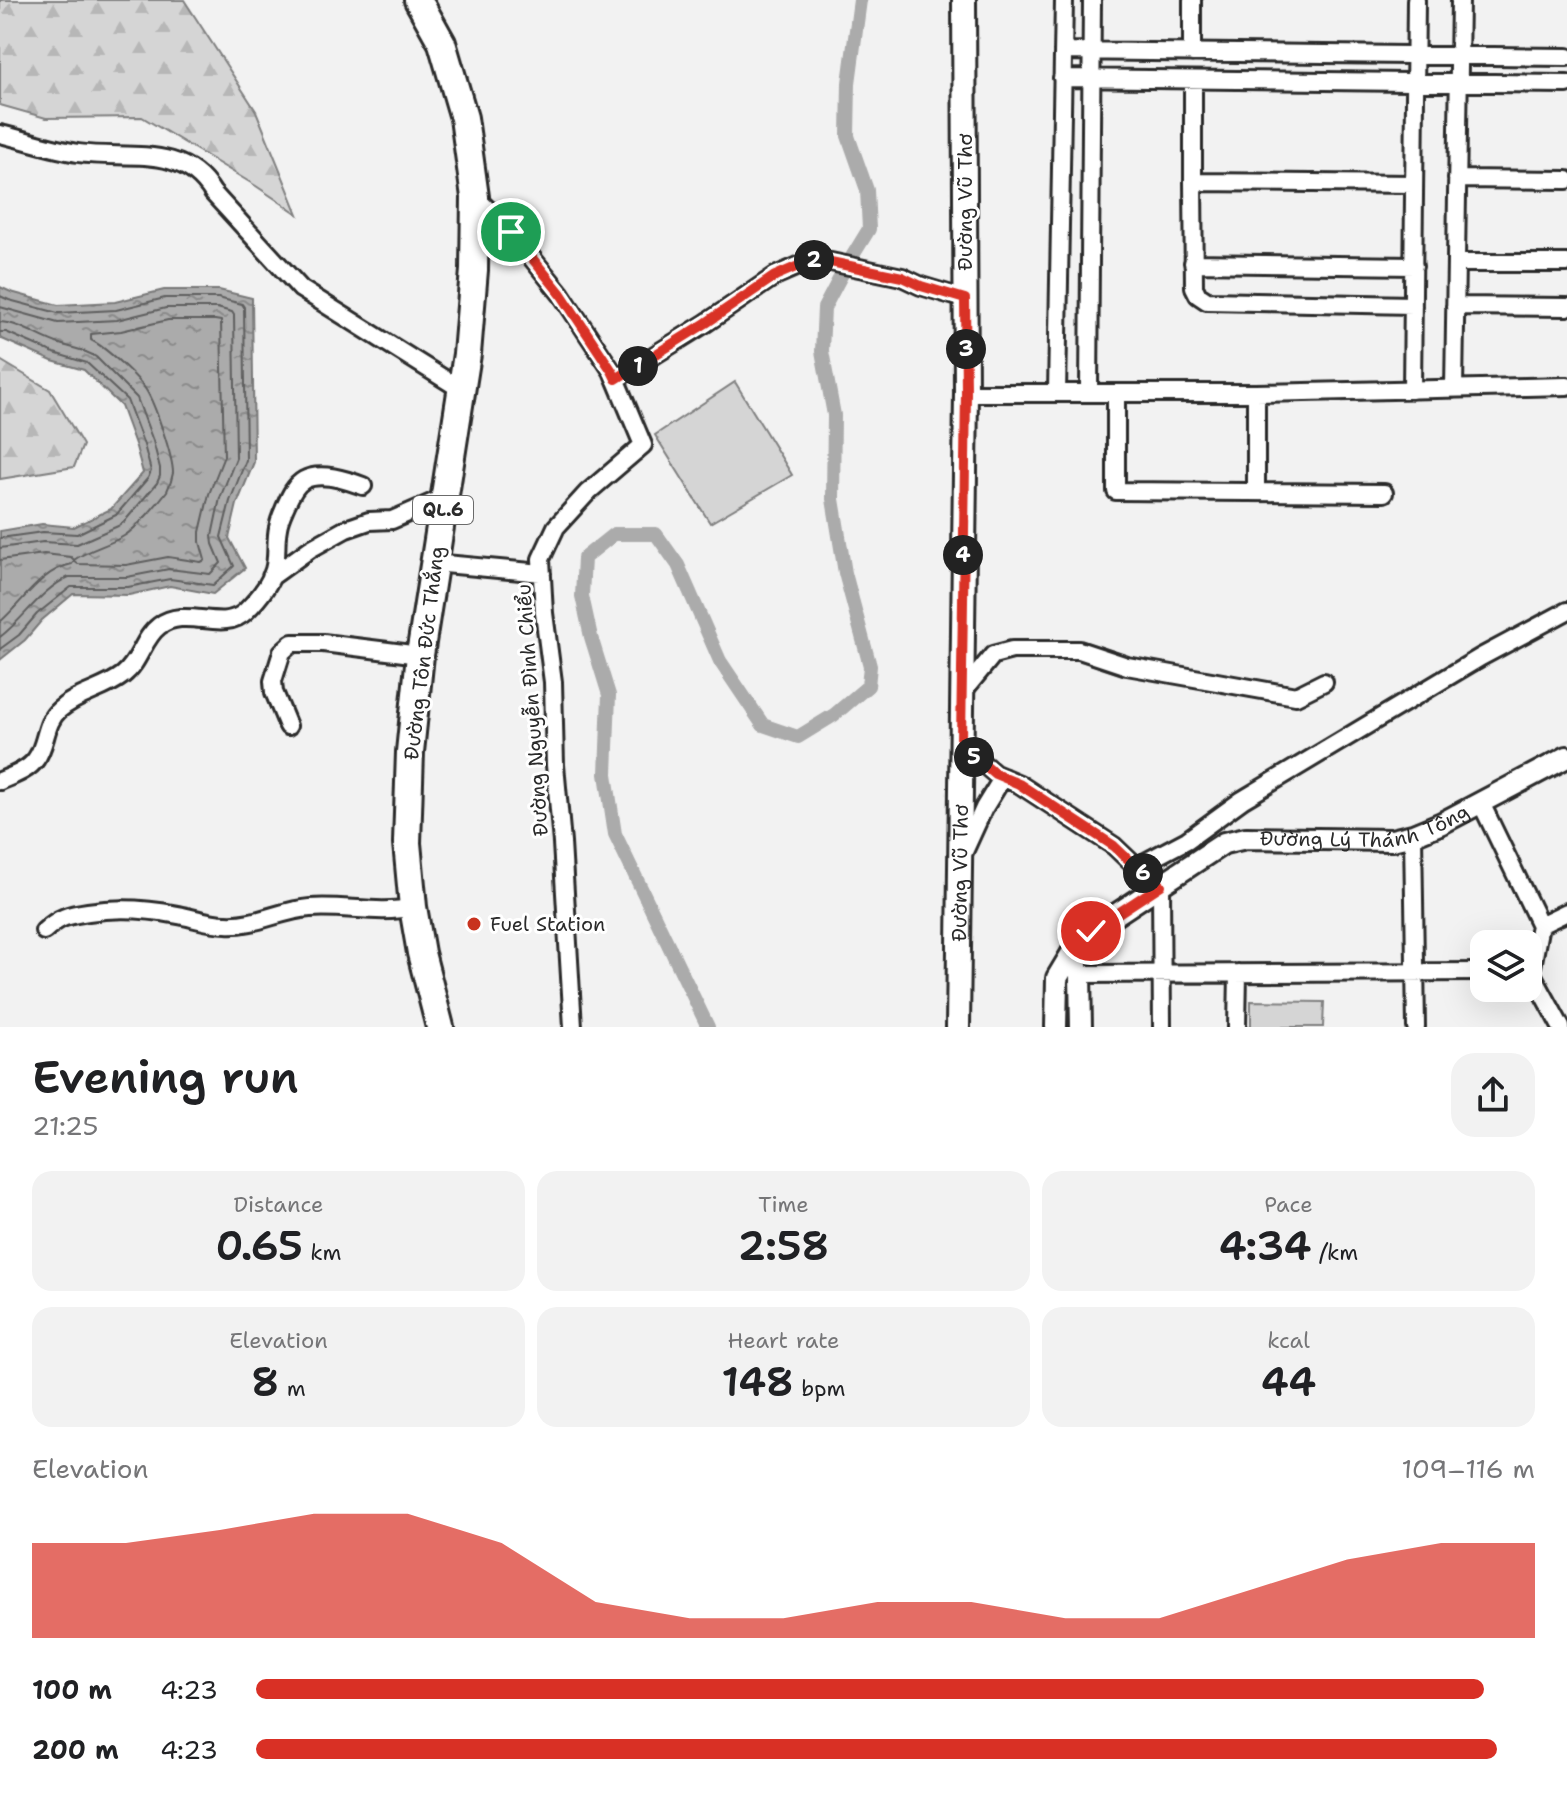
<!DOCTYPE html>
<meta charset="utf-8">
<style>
:root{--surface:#fff;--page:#f2f2f2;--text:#202124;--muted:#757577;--accent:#d93025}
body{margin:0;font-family:"Shantell Sans",sans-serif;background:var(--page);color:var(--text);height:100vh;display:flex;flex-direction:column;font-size:30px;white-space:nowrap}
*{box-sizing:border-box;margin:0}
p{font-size:26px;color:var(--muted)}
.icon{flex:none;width:44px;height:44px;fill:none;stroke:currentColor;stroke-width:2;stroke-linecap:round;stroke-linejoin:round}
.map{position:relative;height:1027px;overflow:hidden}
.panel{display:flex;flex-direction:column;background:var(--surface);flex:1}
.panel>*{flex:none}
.tools{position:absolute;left:1470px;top:930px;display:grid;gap:16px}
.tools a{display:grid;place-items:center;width:72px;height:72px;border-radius:16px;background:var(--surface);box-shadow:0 8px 32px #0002;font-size:40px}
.pin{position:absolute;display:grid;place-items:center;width:68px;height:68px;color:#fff;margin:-34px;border:4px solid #fff;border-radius:50%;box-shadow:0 2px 8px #0007}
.km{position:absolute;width:40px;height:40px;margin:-20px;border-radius:50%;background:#222;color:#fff;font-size:22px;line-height:40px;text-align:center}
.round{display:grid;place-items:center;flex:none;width:84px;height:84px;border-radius:24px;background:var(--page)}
.overview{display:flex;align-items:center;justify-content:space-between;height:136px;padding:0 32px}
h1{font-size:44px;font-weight:600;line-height:60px}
.figures{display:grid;grid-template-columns:repeat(3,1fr);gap:12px;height:136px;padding:8px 32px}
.figures div{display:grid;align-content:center;border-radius:20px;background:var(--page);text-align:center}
.figures b{font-size:40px;font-weight:600}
.figures small{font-size:22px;font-weight:400}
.figures p{font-size:22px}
.chart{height:224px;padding:16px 32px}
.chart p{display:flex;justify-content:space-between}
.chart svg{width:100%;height:144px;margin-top:8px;fill:var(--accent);opacity:.7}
ul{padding:0 32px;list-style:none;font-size:26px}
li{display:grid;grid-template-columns:128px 96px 1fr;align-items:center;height:60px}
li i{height:20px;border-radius:10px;background:var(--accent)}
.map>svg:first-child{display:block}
.forest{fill:url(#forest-firs);stroke:#808080;stroke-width:2}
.park{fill:#d5d5d5;stroke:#808080;stroke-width:2}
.water{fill:url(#water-ripples);stroke:#787878;stroke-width:2}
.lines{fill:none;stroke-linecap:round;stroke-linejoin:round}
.shore{stroke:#5e5e5e;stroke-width:2}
.canal{stroke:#ababab;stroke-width:14}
.minor-casing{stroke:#2b2b2b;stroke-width:22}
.tertiary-casing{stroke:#2b2b2b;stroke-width:26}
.secondary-casing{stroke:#2b2b2b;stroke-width:28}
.trunk-casing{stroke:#2b2b2b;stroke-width:32}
.minor{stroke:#fff;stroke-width:16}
.tertiary{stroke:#fff;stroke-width:20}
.secondary{stroke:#fff;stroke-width:22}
.trunk{stroke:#fff;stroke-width:26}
.route-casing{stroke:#fff;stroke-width:16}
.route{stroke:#d93025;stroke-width:10}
.poi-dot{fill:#c8321e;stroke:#fff;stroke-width:3}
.labels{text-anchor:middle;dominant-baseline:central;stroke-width:6;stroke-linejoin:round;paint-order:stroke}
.shield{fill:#fff;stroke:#6b6b6b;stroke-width:2}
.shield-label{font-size:18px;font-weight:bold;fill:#2b2b2b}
.street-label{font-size:20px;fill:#2b2b2b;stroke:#fff}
.poi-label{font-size:20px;fill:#2b2b2b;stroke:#fff;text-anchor:start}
</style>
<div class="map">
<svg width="1567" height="1027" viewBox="0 0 1567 1027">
<defs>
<pattern id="forest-firs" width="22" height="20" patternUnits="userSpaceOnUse" patternTransform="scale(2)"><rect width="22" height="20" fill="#d5d5d5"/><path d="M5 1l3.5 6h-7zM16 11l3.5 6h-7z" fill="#b7b7b7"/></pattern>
<pattern id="water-ripples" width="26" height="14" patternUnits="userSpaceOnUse" patternTransform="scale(2)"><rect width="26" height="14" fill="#ababab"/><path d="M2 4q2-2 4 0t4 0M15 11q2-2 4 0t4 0" fill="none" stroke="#8b8b8b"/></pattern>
</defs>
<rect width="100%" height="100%" fill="#f2f2f2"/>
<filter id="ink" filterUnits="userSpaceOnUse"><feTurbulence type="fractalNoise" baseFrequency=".0125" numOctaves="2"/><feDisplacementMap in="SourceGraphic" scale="16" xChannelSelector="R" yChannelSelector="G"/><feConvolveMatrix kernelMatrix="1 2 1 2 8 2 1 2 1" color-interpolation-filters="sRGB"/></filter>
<g filter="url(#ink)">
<!-- forest -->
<path class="forest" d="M0 0H184L256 111 298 214 256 186 142 117 46 118 0 105Z
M0 360 50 390 83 445 74 467 0 479Z"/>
<!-- park -->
<path class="park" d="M735 382 792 475 710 523 655 435Z
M1251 1001 1324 1002 1323 1027H1251Z"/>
<!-- water -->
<path class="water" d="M0 287 11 292 58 305 115 302 164 290H219L252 298 254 462 237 504 229 538 245 568 213 594 170 586 129 595 73 594 42 620 25 640 0 660V531L42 524 74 527 111 509 143 473 136 447 121 406 84 370 52 361 0 338Z"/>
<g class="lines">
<!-- shore -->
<path class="shore" d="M0 296 9 300 58 313 116 310 165 298H218L242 304 244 307 246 460 230 501 221 537 234 566 213 585 170 579 128 587H71L37 614 19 635 0 649
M0 307 58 323 117 320 166 308H217L232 312 234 315 236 458 220 498 212 536 213 544 221 563 210 574 169 569 127 577H69C41 589 24 619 0 637
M0 322C21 323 40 338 60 344 72 348 86 350 96 357L137 398 153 441 160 468V476L157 483 124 522 118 526 77 544 43 542 0 548
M0 332H6L54 353 87 363 127 400 144 445 151 471 148 478 116 515 77 534 43 532 0 538
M0 560 44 554 71 557 74 560C87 550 109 545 124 536 137 528 158 503 167 491 170 485 172 479 173 473 173 457 155 404 146 390 138 377 105 347 91 340V334L121 331 168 320H215L221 321 224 456 209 494 200 532V542L205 560 201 562 168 557 126 565 78 564 74 561 72 564C41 570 23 602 0 622"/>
<!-- canal -->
<path class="canal" d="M708 1027 615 834 606 774 609 695 591 637 582 596 584 558 614 534H656L678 565 720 661 763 725 798 737 834 715 868 686 870 666 845 573 833 499 834 415 822 351 824 308 844 270 869 229 867 190 848 136 849 83 860 0"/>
<!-- minor casing -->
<g class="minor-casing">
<path id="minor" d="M1063 51 1567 57
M1192 53V0
M1062 78 1567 84
M1193 80V182
M0 134C26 140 52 149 78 153 127 160 183 143 213 193L301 289 462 390
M1457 179 1567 180
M475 197 511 232 561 294 612 371 643 445 588 492 556 527 541 559 544 613 553 682 555 765 562 843 573 1027
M1193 263 1414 266
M1456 263H1567
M1413 305 1207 301 1198 295 1194 287 1193 182 1414 184
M1455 306 1567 307
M616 379 706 323 775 276 812 260 826 261 902 277 921 286 965 299
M1454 389 1460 0
M1412 390 1416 0
M966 393H1256L1567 386
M1057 393 1064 0
M1089 393 1092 0
M1116 393V491L1384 493
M1256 393V492
M434 563 542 573
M271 577 310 549 346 529 369 521 392 520 445 497
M961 694 993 655 1012 650H1079L1127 666 1296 696 1324 682
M288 726 274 692 273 681 282 652 292 643H323L420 655
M961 740 974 756 995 774 1019 784 1114 846 1136 867 1187 840 1242 800 1481 657 1567 611
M0 781C12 776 29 770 36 759 47 745 44 723 59 710 78 693 104 690 123 675 140 662 143 638 159 626 186 605 223 634 246 611 257 600 270 584 274 570 278 557 275 542 278 528 279 520 283 512 286 505 290 496 295 485 304 480 320 471 347 480 363 486
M1481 803 1540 925 1531 972
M1413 835 1416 1027
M963 854 984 808 1003 777
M1136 867 1161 885 1162 1027
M1540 925 1567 912
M44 931C59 917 68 915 88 912 119 907 147 909 178 915 194 918 210 924 226 924 255 926 281 910 310 908 344 905 379 915 413 907
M1528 972H1531L1561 1027
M1080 974 1484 972
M1237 1027 1238 973"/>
</g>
<!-- tertiary casing -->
<g class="tertiary-casing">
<g id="tertiary">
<path d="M1072 953 1080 974 1081 1027"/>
<path id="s1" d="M1056 1027 1057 978 1072 953 1091 931 1224 843 1246 838 1392 840 1413 835 1442 823 1567 757"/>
</g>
</g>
<!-- secondary casing -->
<g class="secondary-casing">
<g id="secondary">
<path id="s2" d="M958 1027 966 393 964 0"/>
</g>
</g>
<!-- trunk casing -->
<g class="trunk-casing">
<path id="trunk" d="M418 0 442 43 464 118 475 197 474 270 467 354 420 655 410 752 407 843 413 907 421 953 440 1027"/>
</g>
<!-- minor -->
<use href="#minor" class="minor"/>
<!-- tertiary -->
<use href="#tertiary" class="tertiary"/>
<!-- secondary -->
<use href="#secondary" class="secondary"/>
<!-- trunk -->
<use href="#trunk" class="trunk"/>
</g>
</g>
<g class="lines" filter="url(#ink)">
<!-- route casing -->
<g class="route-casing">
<path id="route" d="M511 232 561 294 612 371 616 379 706 323 775 276 812 260 826 261 902 277 921 286 965 299 966 393 961 740 974 756 995 774 1019 784 1114 846 1136 867 1161 885 1091 931"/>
</g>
<!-- route -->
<use href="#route" class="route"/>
</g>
<!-- markers -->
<circle class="poi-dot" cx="474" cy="924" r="8"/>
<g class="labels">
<!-- shield labels -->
<rect class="shield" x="413" y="496" width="60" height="28" rx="6"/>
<g class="shield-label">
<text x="443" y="510">QL.6</text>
</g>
<!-- street labels -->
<g class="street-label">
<text transform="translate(965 202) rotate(-90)">Đường Vũ Thơ</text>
<text transform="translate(424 653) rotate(-83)">Đường Tôn Đức Thắng</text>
<text transform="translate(532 710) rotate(-94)">Đường Nguyễn Đình Chiểu</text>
<text stroke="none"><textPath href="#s1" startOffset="410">Đường Lý Thánh Tông</textPath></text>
<text stroke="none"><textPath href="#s2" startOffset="154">Đường Vũ Thơ</textPath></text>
</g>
<!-- poi labels -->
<g class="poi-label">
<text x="490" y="924">Fuel Station</text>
</g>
</g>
</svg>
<div class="tools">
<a><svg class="icon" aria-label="layers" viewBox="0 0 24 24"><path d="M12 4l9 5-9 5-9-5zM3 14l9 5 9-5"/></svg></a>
</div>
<div class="pin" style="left:511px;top:232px;background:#1e9e55"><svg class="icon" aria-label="arrive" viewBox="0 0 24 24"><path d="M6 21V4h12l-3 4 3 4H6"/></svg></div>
<div class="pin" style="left:1091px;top:931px;background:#d93025"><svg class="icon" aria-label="check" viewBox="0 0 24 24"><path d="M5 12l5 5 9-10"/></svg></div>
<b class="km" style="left:638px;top:366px">1</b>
<b class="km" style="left:814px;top:260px">2</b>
<b class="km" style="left:966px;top:349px">3</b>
<b class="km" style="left:963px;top:555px">4</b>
<b class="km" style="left:974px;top:757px">5</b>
<b class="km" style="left:1143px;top:873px">6</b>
</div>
<section class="panel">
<div class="overview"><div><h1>Evening run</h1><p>21:25</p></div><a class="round"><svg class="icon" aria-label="share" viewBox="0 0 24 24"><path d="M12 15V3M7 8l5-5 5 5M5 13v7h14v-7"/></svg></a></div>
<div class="figures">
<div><p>Distance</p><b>0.65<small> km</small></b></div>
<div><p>Time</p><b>2:58</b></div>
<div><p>Pace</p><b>4:34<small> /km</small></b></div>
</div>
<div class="figures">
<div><p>Elevation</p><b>8<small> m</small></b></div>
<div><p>Heart rate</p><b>148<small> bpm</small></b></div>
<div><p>kcal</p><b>44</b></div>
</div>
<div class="chart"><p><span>Elevation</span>109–116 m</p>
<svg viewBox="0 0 160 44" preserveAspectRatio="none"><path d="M0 44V15L10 15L20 11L30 6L40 6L50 15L60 33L70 38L80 38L90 33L100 33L110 38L120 38L130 29L140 20L150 15L160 15V44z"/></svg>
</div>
<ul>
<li><b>100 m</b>4:23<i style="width:96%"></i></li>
<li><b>200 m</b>4:23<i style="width:97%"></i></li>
</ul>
</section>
